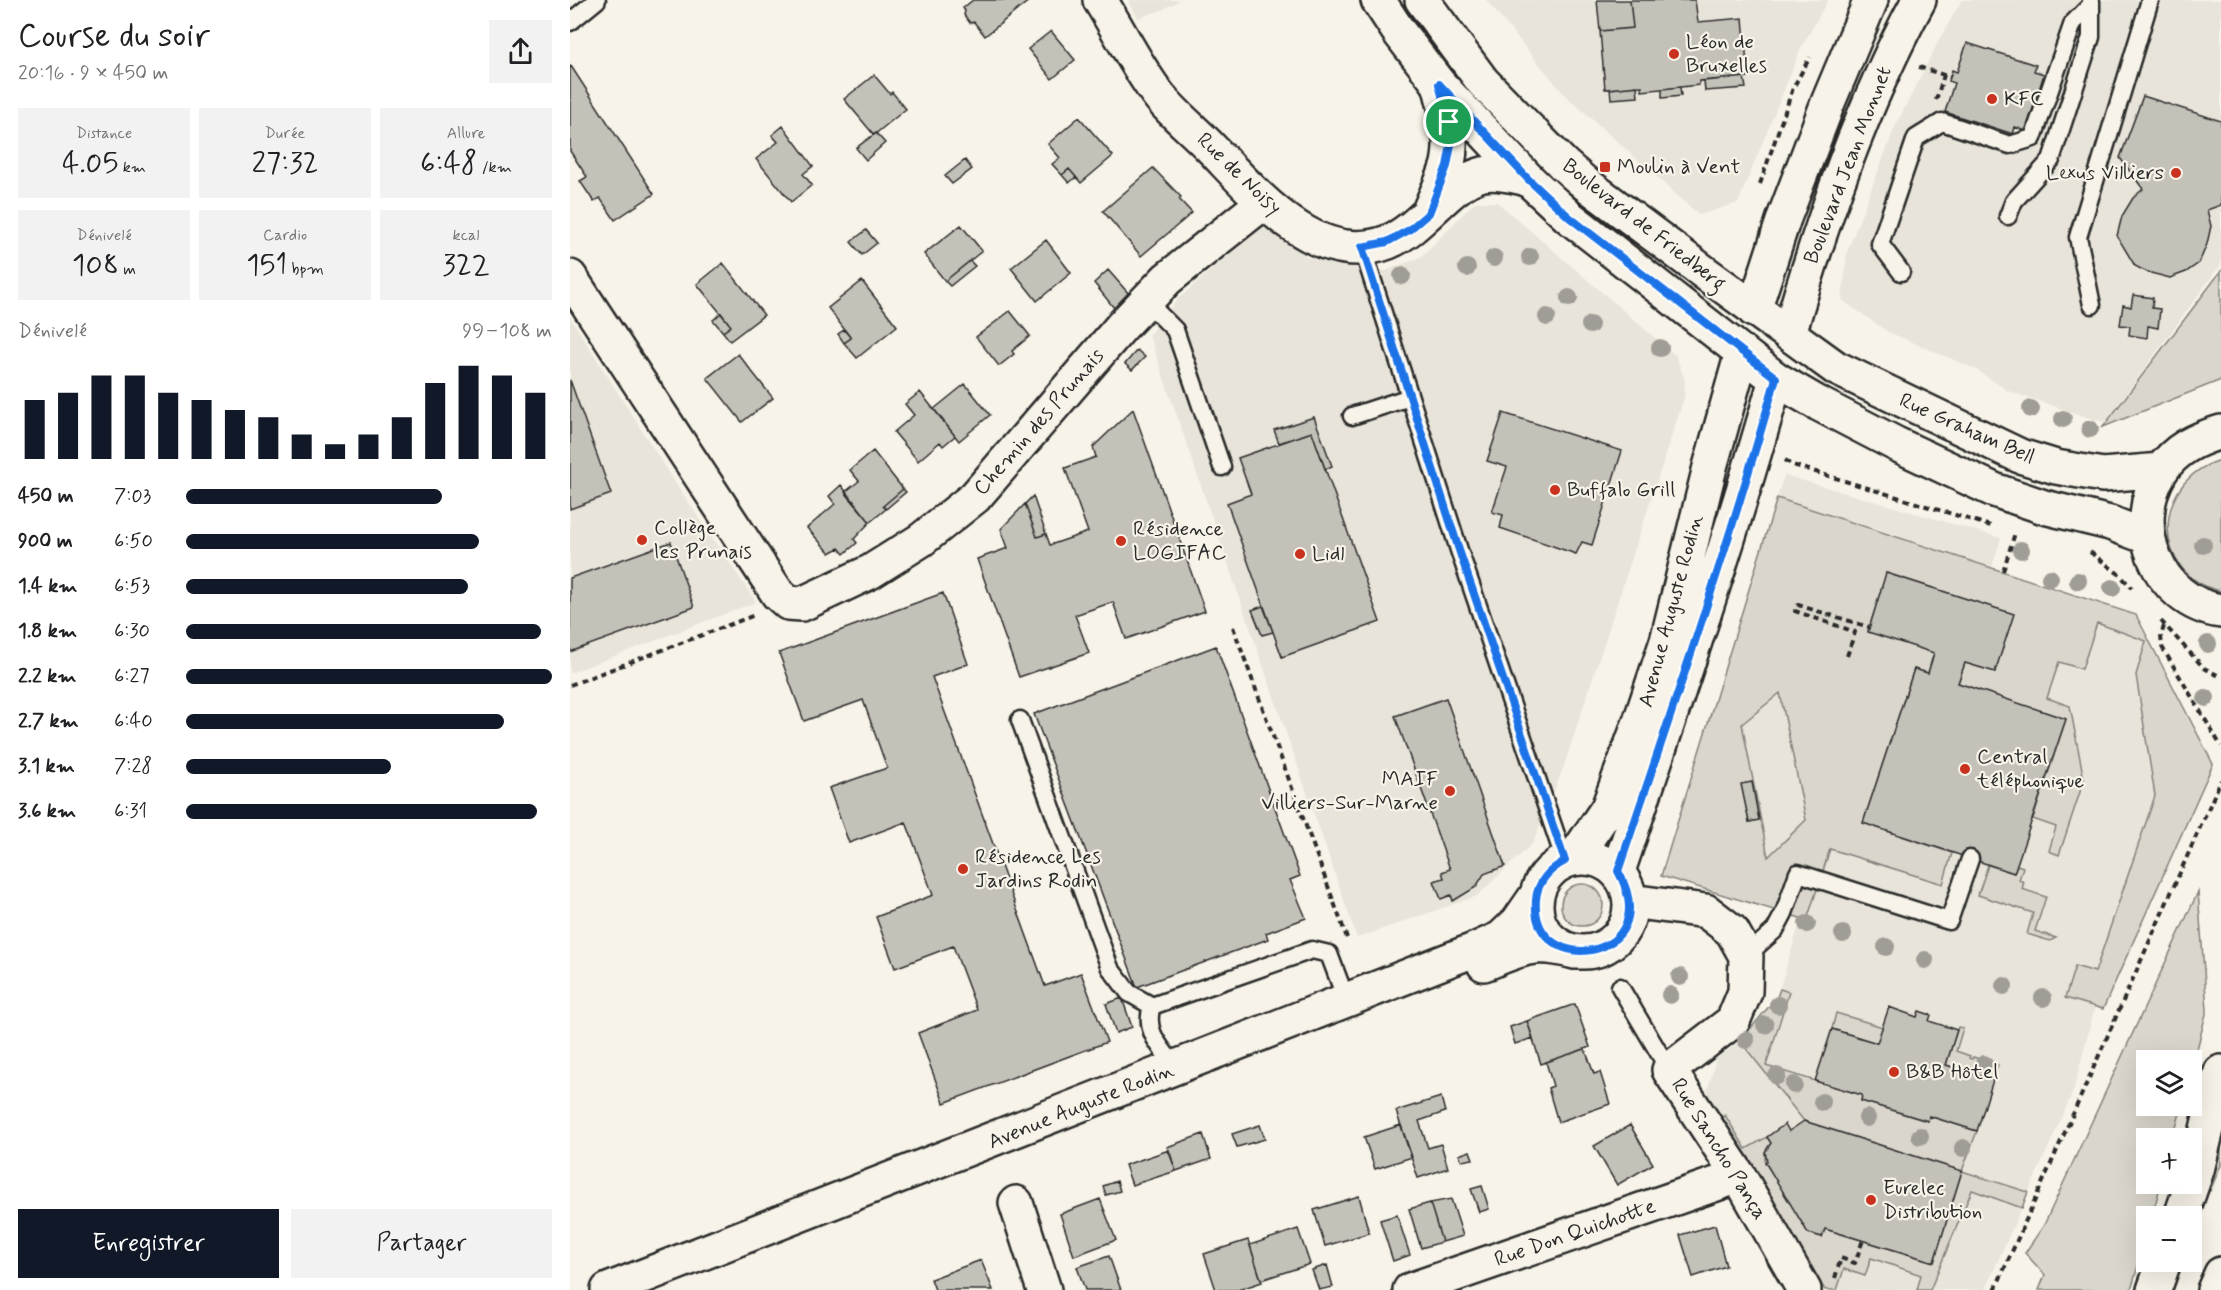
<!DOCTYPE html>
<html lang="fr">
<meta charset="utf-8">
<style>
:root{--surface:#fff;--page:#f2f2f2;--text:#202124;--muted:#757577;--accent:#111827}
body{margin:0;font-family:Mynerve,sans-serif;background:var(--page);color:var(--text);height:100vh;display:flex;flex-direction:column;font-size:22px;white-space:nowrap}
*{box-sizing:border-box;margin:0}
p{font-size:20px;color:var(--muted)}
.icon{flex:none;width:33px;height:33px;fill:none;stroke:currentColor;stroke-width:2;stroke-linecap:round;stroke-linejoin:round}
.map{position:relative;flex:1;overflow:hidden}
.sheet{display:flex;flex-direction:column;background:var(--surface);width:570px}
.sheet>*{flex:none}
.fabs{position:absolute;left:1566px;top:1050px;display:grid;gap:12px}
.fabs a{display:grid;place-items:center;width:66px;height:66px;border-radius:0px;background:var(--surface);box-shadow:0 6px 24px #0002;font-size:30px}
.pin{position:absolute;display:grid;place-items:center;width:51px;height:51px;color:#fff;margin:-26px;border:3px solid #fff;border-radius:50%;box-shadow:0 2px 6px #0007}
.round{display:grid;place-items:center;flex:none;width:63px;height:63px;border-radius:0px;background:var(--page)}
.headline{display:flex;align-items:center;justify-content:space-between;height:102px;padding:0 18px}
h1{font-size:33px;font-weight:600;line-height:45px}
.figures{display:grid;grid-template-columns:repeat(3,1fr);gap:9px;height:102px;padding:6px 18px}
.figures div{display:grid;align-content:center;border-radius:0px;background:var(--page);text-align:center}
.figures b{font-size:30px;font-weight:600}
.figures small{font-size:16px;font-weight:400}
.figures p{font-size:16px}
.chart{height:168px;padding:12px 18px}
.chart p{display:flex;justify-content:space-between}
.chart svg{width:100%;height:108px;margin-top:6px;stroke:var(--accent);stroke-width:6}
.action{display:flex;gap:12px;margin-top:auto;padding:12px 18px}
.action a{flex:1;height:69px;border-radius:0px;background:var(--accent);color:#fff;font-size:24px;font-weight:600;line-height:69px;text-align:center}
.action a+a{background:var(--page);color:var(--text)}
ul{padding:0 18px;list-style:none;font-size:20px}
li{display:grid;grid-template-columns:96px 72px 1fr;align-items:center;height:45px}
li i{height:15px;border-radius:8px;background:var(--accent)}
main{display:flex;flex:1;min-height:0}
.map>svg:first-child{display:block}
.built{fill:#e8e4da}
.green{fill:#dad6cc;stroke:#82807c;stroke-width:1.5;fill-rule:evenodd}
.building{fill:#c4c1b9;stroke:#2b2b2b;stroke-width:1.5}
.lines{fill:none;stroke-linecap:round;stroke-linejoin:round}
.service-casing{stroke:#2b2b2b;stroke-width:21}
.minor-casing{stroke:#2b2b2b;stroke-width:38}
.tertiary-casing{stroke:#2b2b2b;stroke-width:38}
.secondary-casing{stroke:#2b2b2b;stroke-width:38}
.motorway-casing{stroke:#2b2b2b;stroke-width:38}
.path{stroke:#2b2b2b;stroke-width:4;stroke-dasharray:6 4.5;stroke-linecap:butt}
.service{stroke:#f7f3e8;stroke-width:16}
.minor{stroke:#f7f3e8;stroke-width:33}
.tertiary{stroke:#f7f3e8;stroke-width:33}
.secondary{stroke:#f7f3e8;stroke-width:33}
.motorway{stroke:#f7f3e8;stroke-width:33}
.tree{fill:#9f9d96}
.route-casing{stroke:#fff;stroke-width:12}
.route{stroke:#1a73e8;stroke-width:8}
.poi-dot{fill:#c8321e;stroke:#f7f3e8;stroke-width:2}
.labels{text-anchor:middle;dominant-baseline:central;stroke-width:4.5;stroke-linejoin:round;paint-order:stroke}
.poi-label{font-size:21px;fill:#2b2b2b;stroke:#f7f3e8;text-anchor:start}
.street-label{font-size:21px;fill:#2b2b2b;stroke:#f7f3e8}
</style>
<main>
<section class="sheet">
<div class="headline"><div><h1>Course du soir</h1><p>20:16 · 9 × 450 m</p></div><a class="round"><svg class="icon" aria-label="share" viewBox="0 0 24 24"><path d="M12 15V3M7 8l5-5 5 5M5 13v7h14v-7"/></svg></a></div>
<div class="figures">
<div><p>Distance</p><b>4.05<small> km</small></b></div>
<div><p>Durée</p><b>27:32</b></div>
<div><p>Allure</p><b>6:48<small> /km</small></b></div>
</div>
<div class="figures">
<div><p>Dénivelé</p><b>108<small> m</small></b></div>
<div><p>Cardio</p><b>151<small> bpm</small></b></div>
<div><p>kcal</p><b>322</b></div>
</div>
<div class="chart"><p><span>Dénivelé</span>99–108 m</p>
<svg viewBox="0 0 160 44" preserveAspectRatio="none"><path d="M5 44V20M15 44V17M25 44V10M35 44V10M45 44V17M55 44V20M65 44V24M75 44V27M85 44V34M95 44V38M105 44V34M115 44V27M125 44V13M135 44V6M145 44V10M155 44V17"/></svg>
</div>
<ul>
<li><b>450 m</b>7:03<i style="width:70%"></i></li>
<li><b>900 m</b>6:50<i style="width:80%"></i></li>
<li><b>1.4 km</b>6:53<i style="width:77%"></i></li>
<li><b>1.8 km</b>6:30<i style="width:97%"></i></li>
<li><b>2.2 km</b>6:27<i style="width:100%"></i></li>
<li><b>2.7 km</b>6:40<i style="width:87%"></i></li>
<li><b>3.1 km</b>7:28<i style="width:56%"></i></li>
<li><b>3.6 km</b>6:31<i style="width:96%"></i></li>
</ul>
<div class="action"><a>Enregistrer</a><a>Partager</a></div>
</section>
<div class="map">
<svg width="1651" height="1290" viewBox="0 0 1651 1290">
<rect width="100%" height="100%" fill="#f7f3e8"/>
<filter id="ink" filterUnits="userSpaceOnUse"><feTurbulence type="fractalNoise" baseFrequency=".0167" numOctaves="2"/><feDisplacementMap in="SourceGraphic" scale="12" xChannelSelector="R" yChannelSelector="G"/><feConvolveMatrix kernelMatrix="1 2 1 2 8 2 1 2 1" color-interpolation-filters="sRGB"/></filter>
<g filter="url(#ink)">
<!-- built -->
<path class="built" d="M558 0H610L592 10 568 18Z
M916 0H1258L1231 48 1168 203 1129 215 994 94Z
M1392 0H1651V264L1535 423 1438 391 1405 369 1318 332 1272 300 1277 252 1325 127 1370 38Z
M905 202H927L1106 356 1115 380 1114 398 994 766 963 843 907 896 787 938 579 335 609 298 694 224 737 257 770 266 815 271 851 257Z
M0 317 102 478 186 602 0 673Z
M1214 475 1431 538 1422 567 1566 615 1643 764 1533 1009 1525 1007 1503 1092 1415 1290H1255L1136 1095 1146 1059 1170 1041 1207 997 1231 919 1091 876Z"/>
<!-- green -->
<path class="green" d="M1651 271V380L1533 427Z
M1651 460V591C1580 576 1581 480 1651 460Z
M1207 498 1566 615 1643 764 1533 1009 1495 998 1505 966 1525 972 1585 796 1566 675 1576 641 1527 623 1512 669 1489 662 1477 698 1500 706 1514 780 1489 855 1479 851 1486 827 1463 819 1496 719 1388 683 1395 663 1443 614 1317 573 1298 631 1364 653 1358 673 1344 669 1293 823 1382 853 1373 884 1260 849 1237 920 1091 876ZM1210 693 1236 820 1198 857 1172 724ZM1182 782 1189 820 1179 822 1172 784Z
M1418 865 1444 873 1447 865 1453 867 1449 880 1454 882 1452 889 1476 897 1465 931 1486 938 1480 941 1457 934 1463 913 1408 895Z
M991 905a21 21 0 1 1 42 0a21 21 0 1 1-42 0Z
M1628 892 1637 1010 1622 1069V1060H1576V1106H1612L1603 1138H1576V1184H1591L1582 1216H1576V1239L1561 1290H1469L1475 1275 1455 1253 1474 1225Z
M1210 989 1219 992 1196 1066 1292 1095 1291 1101 1357 1121 1359 1116 1407 1131 1392 1171 1458 1192 1452 1208 1402 1190 1360 1290H1347L1351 1275 1301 1258 1295 1276 1274 1269 1267 1290H1255L1151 1118 1155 1115 1176 1149 1197 1137 1201 1143 1195 1152V1162L1239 1233 1252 1237 1255 1229 1364 1262 1392 1171 1234 1121 1170 1041 1207 997Z
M1266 1013 1313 1027 1307 1043 1262 1029Z
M1388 1027 1393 1028 1386 1051 1400 1056 1399 1058 1402 1059 1403 1057 1420 1062 1419 1065 1422 1066 1424 1063 1428 1065 1423 1080 1376 1065Z
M1651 1138V1165L1640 1191 1634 1190Z"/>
<!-- building -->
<path class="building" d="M403 0H460L415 36 404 22 400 23 394 15 395 11 393 8Z
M1027 0H1060L1063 28 1030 31Z
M1060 0H1125L1128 22 1173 18 1178 77 1129 81V85L1072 91V86L1035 89 1030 31 1063 28Z
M481 31 505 60 482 79 458 49Z
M1397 43 1466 65 1464 71 1474 74 1456 131 1445 127 1443 134 1375 112 1384 83 1379 81 1382 70 1387 72Z
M0 66H1L84 194 45 220 30 198 24 202 10 181 17 177 0 151Z
M304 75 320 94 322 92 336 109 304 135 274 99Z
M1174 77 1176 88 1135 91 1134 81Z
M1067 86 1068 97 1041 99 1040 89Z
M1110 87 1111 96 1092 98V89Z
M1573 96 1651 121V205L1637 210 1641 226 1637 244 1629 263 1616 272 1600 278 1577 272 1565 266 1547 236 1552 216 1563 198 1573 189 1550 158Z
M509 117 543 156 511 183 499 169 492 175 482 164 490 158 478 144Z
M213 126 243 166 233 174 242 185 221 202 186 159 208 142 202 135Z
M306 133 315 143 296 160 286 148Z
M395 160 402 169 382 184 375 176Z
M583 168 611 197 609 199 622 213 571 256 533 211Z
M499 169 506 177 499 183 492 175Z
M391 225 412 251 375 281 354 254Z
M296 230 307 243 292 255 281 242Z
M476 240 501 273 467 301 441 268Z
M400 261 405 266 380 286 375 281Z
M153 263 194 315 160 341 153 332 161 326 127 284Z
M538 270 559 294 544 308 524 283Z
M292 281 327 326 287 358 274 343 281 338 258 308Z
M1563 295 1583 298 1582 308 1590 309 1588 328 1578 326 1577 338 1559 335 1560 326 1550 325 1553 305 1561 307Z
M440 311 460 336 442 351 444 354 429 366 406 337Z
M151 313 161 326 153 332 143 320Z
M274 330 281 338 274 343 268 334Z
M567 350 575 357 562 370 555 364Z
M168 354 203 398 172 422 137 378Z
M0 380 41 494 0 509Z
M395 384 420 415 389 441 364 409Z
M350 392 385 436 373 446 370 442 348 461 324 432 344 415 335 404Z
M563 409 635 611 556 639 543 602 505 615 519 653 449 677 407 559 438 548 431 529 455 504 467 537 476 534 480 545 518 532 495 468 526 457 523 447Z
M933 413 1052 451 1022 545 1012 542 1006 554 930 528 933 515 922 512 937 467 917 461Z
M744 417 762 466 755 469 742 432 709 443 704 430Z
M742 432 810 622 712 657 657 503 681 494 668 458Z
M303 451 333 489 313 506 316 509 300 522 275 492 289 481 280 470Z
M271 485 300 522 284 539 287 543 274 554 269 548 260 553 237 528 265 504 259 496Z
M333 489 336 492 316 509 313 506Z
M463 496 476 534 467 537 455 504Z
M101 542 124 607 0 652V578Z
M1316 573 1444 614 1425 672 1395 663 1388 683 1496 719 1444 873 1293 823 1344 669 1358 673 1364 653 1298 632Z
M373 593 398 664 362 677 475 986 511 973 537 1042 374 1103 348 1033 407 1010 383 946 325 968 306 917 363 895 336 822 279 843 259 788 317 768 293 700 234 721 209 653Z
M693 606 703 632 692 635 682 610Z
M646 646 730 876 720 880 736 918 696 933 698 939 567 987 464 714Z
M876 698 935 866 914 874 906 887 883 901 881 895 871 899 864 881 874 878 872 872 880 869 825 716Z
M1182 782 1189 820 1179 822 1171 784Z
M552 998 562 1027 546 1033 536 1004Z
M1005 1004 1020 1047 971 1064 957 1021Z
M1319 1007 1347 1017 1349 1011 1361 1015 1359 1021 1387 1030 1376 1065 1423 1080 1407 1131 1359 1116 1358 1121 1291 1101 1292 1095 1245 1081 1262 1029 1307 1043Z
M957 1021 963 1038 945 1044 940 1027Z
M1015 1049 1024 1074 1030 1072 1040 1104 988 1122 978 1088 983 1086 976 1062Z
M871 1097 875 1112 849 1121 858 1148 871 1144 878 1168 848 1178 826 1111Z
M1234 1121 1392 1171 1364 1262 1255 1229 1252 1237 1238 1233 1195 1162 1197 1161 1195 1152 1201 1143 1197 1137 1215 1124 1219 1131Z
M690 1125 695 1139 667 1147 662 1134Z
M831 1125 842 1157 805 1169 794 1137Z
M1060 1125 1083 1164 1047 1185 1024 1146Z
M633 1134 641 1159 606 1171 597 1147Z
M599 1150 606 1171 562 1185 555 1165Z
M900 1151 903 1159 892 1161 889 1155Z
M547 1181 550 1191 536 1195 533 1186Z
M912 1186 919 1209 909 1212 901 1189Z
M789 1196 799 1233 755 1246 744 1210Z
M530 1199 546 1240 504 1256 490 1214Z
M881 1199 893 1236 872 1242 860 1203Z
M860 1203 872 1242 851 1248 839 1209Z
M827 1215 840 1255 823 1261 810 1220Z
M1145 1225 1156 1266 1123 1277 1110 1235Z
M728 1229 740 1264 691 1280 680 1245Z
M678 1240 692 1282 668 1290H646L634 1254Z
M539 1256 551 1290H515L507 1267Z
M411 1260 423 1290H365L361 1279Z
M757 1265 763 1287 749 1290 742 1270Z"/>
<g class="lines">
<!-- service casing -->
<g class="service-casing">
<path id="service" d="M0 22 27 0
M1438 216 1444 201 1481 160 1521 37V1
M792 247 889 550 995 861
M1331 272 1310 244 1346 138 1372 122 1440 145 1463 138 1503 23 1521 5
M576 301 605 330 652 467
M1522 305 1508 237 1580 0
M782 416 840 397
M450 720 540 968 559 993 582 1006
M1176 956 1205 930 1214 913 1228 873 1379 921 1400 859
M1050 987 1099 1070
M606 1068C592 1048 573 1032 582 1006L742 950 759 954 777 1002"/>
</g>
<!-- minor casing -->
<g class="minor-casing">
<path id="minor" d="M530 0C548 29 564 61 584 89 598 110 623 129 641 148 684 192 746 270 818 242 853 228 879 182 913 174 928 171 944 176 958 179
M860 209C866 194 874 179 878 164 884 136 876 110 869 84
M0 277 208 594 218 603 232 604 300 572 351 540 405 497 552 326 597 279 694 202
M966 905a47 47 0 1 1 94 0a47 47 0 1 1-94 0Z
M1004 858 1038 808 1071 719 1097 641 1140 467 1172 353
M1048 871C1103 708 1159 545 1206 379
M1060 901 1136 911 1162 931 1176 956 1175 992 1163 1021 1099 1070 1169 1176 1234 1290
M914 964C953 948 963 941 1005 952
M446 1203 474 1290
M38 1290 904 950 931 938 948 922 966 896
M840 1290 1169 1176"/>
</g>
<!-- tertiary casing -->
<g class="tertiary-casing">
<path id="tertiary" d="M1184 310 1214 218 1259 100 1301 0
M1219 334C1252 220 1292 105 1349 0"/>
</g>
<!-- secondary casing -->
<g class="secondary-casing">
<path id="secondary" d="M808 0 829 32 869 84 958 179 999 217 1206 379 1249 404 1326 444 1424 490 1474 507 1540 523 1577 537
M852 0 913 82 993 164 1016 184 1135 273 1266 368 1450 456 1486 467 1533 475 1591 470
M1651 432C1627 439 1605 449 1591 471 1558 524 1586 602 1651 611"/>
</g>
<!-- motorway casing -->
<g class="motorway-casing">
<path id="motorway" d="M1611 1216 1627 1170 1651 1072
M1584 1290 1594 1262
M1644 1290 1651 1274"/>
</g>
<!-- path -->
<path class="path" d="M1349 67 1380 77
M1366 100 1374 75
M1190 184 1223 88 1240 57
M1215 460 1223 465 1421 526
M1520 552 1549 574 1562 588
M1433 571 1445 533
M1591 621 1634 668 1651 677
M1594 626 1591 636 1592 647 1651 746
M663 627 777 938
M1277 656 1285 632 1225 611 1228 605 1299 627
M0 685 185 615
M1265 1278 1271 1258 1285 1263 1293 1240
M1425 1290 1651 780"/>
<!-- service -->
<use href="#service" class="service"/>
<!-- minor -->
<use href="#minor" class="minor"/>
<!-- tertiary -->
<use href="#tertiary" class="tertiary"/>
<!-- secondary -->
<use href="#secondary" class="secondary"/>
<!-- motorway -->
<use href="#motorway" class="motorway"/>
</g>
<!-- trees -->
<g class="tree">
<circle cx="960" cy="257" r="9"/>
<circle cx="924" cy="258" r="9"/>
<circle cx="897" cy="268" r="9"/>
<circle cx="832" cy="276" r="9"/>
<circle cx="999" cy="298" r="9"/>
<circle cx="977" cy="317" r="9"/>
<circle cx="1020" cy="325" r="9"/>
<circle cx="1090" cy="348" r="9"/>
<circle cx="1461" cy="409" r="9"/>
<circle cx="1493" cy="419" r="9"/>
<circle cx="1520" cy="429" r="9"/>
<circle cx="1633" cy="545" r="9"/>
<circle cx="1451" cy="550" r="9"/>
<circle cx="1480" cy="578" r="9"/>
<circle cx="1508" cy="581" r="9"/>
<circle cx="1542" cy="588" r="9"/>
<circle cx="1638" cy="644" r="9"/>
<circle cx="1636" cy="698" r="9"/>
<circle cx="1237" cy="924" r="9"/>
<circle cx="1273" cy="934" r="9"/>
<circle cx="1316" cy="947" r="9"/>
<circle cx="1355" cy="960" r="9"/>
<circle cx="1110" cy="977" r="9"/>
<circle cx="1434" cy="986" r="9"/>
<circle cx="1100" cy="995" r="9"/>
<circle cx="1473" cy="998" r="9"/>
<circle cx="1208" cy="1005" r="9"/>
<circle cx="1195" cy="1025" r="9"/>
<circle cx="1176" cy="1040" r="9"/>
<circle cx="1414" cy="1064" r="9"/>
<circle cx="1207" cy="1076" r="9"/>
<circle cx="1224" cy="1085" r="9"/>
<circle cx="1252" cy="1102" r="9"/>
<circle cx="1297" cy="1118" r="9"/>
<circle cx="1350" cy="1136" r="9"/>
<circle cx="1393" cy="1148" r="9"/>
</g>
</g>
<g class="lines" filter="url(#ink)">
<!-- route casing -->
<g class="route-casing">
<path id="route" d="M869 84 958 179 999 217 1206 378C1159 545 1103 708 1048 871 1098 961 960 981 966 900 967 882 980 869 995 861L889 550 792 247 817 242 839 230 859 213 877 166 881 145 879 122Z"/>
</g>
<!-- route -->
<use href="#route" class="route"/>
</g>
<!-- markers -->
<g class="poi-dot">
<circle cx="1104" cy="54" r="6"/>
<circle cx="1422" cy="99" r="6"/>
<rect x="1029" y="161" width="12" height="12" rx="3"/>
<circle cx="1606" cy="173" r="6"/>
<circle cx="985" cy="490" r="6"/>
<circle cx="72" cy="540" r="6"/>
<circle cx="551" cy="541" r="6"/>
<circle cx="730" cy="554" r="6"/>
<circle cx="1395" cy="769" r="6"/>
<circle cx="880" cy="791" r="6"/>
<circle cx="393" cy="869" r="6"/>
<circle cx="1324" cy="1072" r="6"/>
<circle cx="1301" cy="1200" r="6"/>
</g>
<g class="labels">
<!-- poi labels -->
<g class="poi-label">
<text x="1116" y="42">Léon de<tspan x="1116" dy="24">Bruxelles</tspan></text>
<text x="1434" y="99">KFC</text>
<text x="1047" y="167">Moulin à Vent</text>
<text x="1594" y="173" text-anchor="end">Lexus Villiers</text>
<text x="997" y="490">Buffalo Grill</text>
<text x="84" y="528">Collège<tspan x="84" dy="24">les Prunais</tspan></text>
<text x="563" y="529">Résidence<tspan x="563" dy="24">LOGIFAC</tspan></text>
<text x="742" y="554">Lidl</text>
<text x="1407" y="757">Central<tspan x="1407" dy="24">téléphonique</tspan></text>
<text x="868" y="779" text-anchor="end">MAIF<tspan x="868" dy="24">Villiers-Sur-Marne</tspan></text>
<text x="405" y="857">Résidence Les<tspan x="405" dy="24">Jardins Rodin</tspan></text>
<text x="1336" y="1072">B&amp;B Hôtel</text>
<text x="1313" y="1188">Eurelec<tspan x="1313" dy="24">Distribution</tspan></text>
</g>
<!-- street labels -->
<g class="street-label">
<text transform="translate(1278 165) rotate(-69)">Boulevard Jean Monnet</text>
<text transform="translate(669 174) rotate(44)">Rue de Noisy</text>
<text transform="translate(1074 225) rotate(38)">Boulevard de Friedberg</text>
<text transform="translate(469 422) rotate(-49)">Chemin des Prunais</text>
<text transform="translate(1397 429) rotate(24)">Rue Graham Bell</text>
<text transform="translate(1101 611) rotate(-75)">Avenue Auguste Rodin</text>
<text transform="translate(511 1106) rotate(-22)">Avenue Auguste Rodin</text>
<text transform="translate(1149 1149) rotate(58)">Rue Sancho Pança</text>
<text transform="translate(1005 1233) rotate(-19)">Rue Don Quichotte</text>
</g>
</g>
</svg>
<div class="fabs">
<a><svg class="icon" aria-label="layers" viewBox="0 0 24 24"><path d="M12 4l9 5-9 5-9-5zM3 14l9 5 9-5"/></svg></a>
<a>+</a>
<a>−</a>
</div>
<div class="pin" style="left:879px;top:122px;background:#1e9e55"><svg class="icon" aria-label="arrive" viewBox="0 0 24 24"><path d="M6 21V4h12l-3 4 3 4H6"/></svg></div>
</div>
</main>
